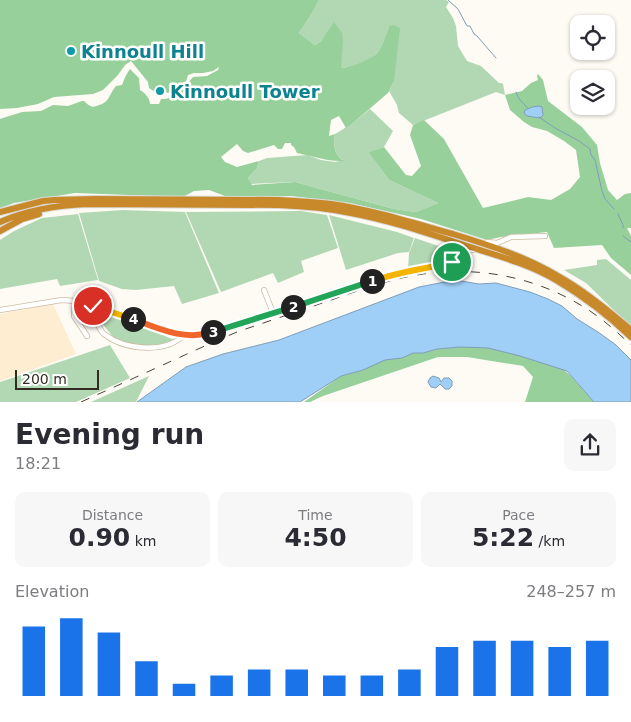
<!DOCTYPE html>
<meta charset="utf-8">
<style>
:root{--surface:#fff;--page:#f7f7f7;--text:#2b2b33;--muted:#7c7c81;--accent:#1a73e8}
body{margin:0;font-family:"DejaVu Sans",sans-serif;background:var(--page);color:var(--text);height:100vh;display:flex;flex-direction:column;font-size:19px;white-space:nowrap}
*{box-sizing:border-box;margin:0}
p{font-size:16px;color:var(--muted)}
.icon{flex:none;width:28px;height:28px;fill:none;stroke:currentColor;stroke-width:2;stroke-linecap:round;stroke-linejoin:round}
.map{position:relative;height:402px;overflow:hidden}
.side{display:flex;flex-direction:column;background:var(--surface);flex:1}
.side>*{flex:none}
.buttons{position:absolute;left:570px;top:15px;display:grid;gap:10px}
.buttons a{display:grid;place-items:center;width:45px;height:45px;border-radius:10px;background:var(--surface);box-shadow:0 1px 4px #0004;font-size:25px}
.scale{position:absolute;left:15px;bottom:12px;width:84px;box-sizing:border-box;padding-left:5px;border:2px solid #322b21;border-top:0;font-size:14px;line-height:18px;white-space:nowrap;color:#322b21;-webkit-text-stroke:4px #fff;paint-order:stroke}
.pin{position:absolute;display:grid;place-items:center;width:42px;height:42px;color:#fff;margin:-21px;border:2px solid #fff;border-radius:50%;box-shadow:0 1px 5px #0007}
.km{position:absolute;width:25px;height:25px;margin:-12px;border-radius:50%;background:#222;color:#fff;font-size:14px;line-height:25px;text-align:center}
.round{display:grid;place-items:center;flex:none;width:52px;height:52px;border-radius:10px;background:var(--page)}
.head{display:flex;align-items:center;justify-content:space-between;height:85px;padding:0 15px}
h1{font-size:28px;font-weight:700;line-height:38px}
.metrics{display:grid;grid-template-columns:repeat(3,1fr);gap:8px;height:85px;padding:5px 15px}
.metrics div{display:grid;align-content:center;border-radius:10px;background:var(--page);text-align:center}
.metrics b{font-size:25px;font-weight:700}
.metrics small{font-size:14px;font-weight:400}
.metrics p{font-size:14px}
.chart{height:140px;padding:10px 15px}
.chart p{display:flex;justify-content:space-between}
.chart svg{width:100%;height:90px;margin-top:5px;stroke:var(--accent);stroke-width:6}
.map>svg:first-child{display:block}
.built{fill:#feedd1}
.green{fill:#b1d8b3}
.forest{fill:#98d09c}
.water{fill:#9fcff7;stroke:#7e9eb7}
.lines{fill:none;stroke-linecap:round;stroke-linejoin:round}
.stream{stroke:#7e9eb7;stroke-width:1}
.minor-casing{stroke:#ccbca1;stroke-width:6}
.highway-casing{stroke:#dad9d7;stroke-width:8}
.minor{stroke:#fff;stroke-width:4.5}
.highway{stroke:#c7892a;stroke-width:6}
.rail{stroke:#4b443b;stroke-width:1;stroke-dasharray:9 9;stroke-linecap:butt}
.split-1-casing{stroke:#fff;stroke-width:10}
.split-2-casing{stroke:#fff;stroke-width:10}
.split-3-casing{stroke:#fff;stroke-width:10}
.split-4-casing{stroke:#fff;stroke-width:10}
.split-5-casing{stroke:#fff;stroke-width:10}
.split-1{stroke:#f5b400;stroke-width:6}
.split-2{stroke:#22a559;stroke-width:6}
.split-3{stroke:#22a559;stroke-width:6}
.split-4{stroke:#f0652b;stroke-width:6}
.split-5{stroke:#f5b400;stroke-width:6}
.culture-dot{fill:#0f9aa8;stroke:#fff;stroke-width:2}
.labels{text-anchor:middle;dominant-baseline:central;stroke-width:5;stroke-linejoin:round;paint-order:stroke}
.culture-label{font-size:18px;font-weight:bold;fill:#0d838f;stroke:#fff;text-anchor:start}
</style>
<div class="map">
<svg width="631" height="402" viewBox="0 0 631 402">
<rect width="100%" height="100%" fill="#fefbf5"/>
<!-- built -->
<path class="built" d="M53 304 76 354 0 381V314Z"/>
<!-- green -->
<path class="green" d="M319 0H446L449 2 446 7 453 18 456 26 458 46 467 61 481 66 499 83H501L503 84 505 95 496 92 413 125 399 113 397 105 389 91 394 81 389 26C387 32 382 48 378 52 373 59 349 68 341 68L335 23 321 41 315 45 299 33 311 15Z
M370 109 393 131 384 147 368 152 389 180 438 203 416 212 394 209 295 182 251 184 248 178 257 168 259 161 267 158 307 155 321 160 335 162 343 160C334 155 333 144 335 134L353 123Z
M123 210 185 212 219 293 182 304 174 286 136 290 122 289 99 281 79 213Z
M301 211 327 215 338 248 301 261 304 272 278 283 273 273 221 292 186 212Z
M78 214 98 280 60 286 57 279 0 289V240L14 231 42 218Z
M329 215 397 232 414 238 409 252 398 253 346 270Z
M415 238 453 251 450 262 408 270 409 253Z
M606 259 631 280V327L586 283 564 270 597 265V260Z
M100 312 108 316H117L172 339 178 338 160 346 150 347 131 344 114 338 97 317Z
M110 345 130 378 76 402H0V382Z
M149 376 136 402H91Z"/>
<!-- forest -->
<path class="forest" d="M0 0H319L311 15 299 33 315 45 321 41 334 22 342 33 343 41 341 68C349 68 374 58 378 52 382 47 387 32 389 26L394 25 400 28 394 81 388 93 353 123 346 128 339 116 331 120 329 136 335 134C333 145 334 155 344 161 328 162 313 156 297 153L294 147 291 145V143H285L282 149H278L274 145 248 153 243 151 237 144 221 157 225 162 237 167 259 161 257 168 248 178 252 185 295 182 394 209 416 212 438 203 389 180 368 152 384 147 406 175 412 176 421 166 410 135 413 125 424 120 444 139 483 208 528 197 551 200 570 189 580 177 576 150 564 141 547 131 532 127 524 122 510 110 505 95 522 91 531 83 538 80 537 76 538 74 543 80 548 101 582 127 597 145 600 163 608 190 617 200 625 194 631 193V228H627L631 236V275L611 258 602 245 554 248 547 232 501 237 487 240 421 219 350 203 291 196H225L209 190 194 191 183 197 75 193 14 203 0 208V119L6 117 22 112 41 111 53 105 68 106 82 101H84C90 107 92 108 99 105 110 102 109 94 116 86L122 85C124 80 126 74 130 69L139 78 140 90C145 93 150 98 150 104H159L161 99C175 100 185 86 193 77L207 76 218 70 219 67 213 71 203 73H194L188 75 185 85 173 92 167 93 164 88H159L155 92 149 88 148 82 131 61 125 65 118 75 103 90 93 94 54 97 38 104 17 108 0 109Z
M481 345 549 358 570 375 594 402H525L533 377 523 366 467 357H438L323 396 310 402H304L341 376 363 370 383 359 402 358 413 353H423L437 349Z"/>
<!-- water -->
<path class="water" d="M539 106 542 107 543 115 540 118 527 116 524 113 525 110 532 107Z
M455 280 479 284 496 283 530 292 548 299 562 306 577 319 598 332 616 345 631 360V402H594L567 371 520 356 488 348 460 347 437 349 423 353H413L402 358 385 360 363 370 341 376 300 402H137L186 367 223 354 279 340 419 287Z
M433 376 439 378 441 382 444 378H449L452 381V386L449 389H445L440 384 436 388 431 387 428 382 430 378Z"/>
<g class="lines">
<!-- stream -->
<path class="stream" d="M448 0 458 9 467 26H470L474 34 477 36 496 58
M516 92C517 97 523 104 528 108
M539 117 555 128 579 141 590 149 591 155 595 160 602 191 605 199 614 209
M618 214 623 225V228
M623 236 631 242"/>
<!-- minor casing -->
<g class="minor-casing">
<path id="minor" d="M448 242 454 247 455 257
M487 242 497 243 511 237 545 236
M264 290 273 313
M75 301 74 316 87 336
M93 306C93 313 99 330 104 334 125 350 165 354 184 335
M0 310 62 300 75 301 117 313 171 333 197 335 208 334 388 276 423 268 449 264 462 250 466 249 474 250"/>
</g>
<!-- highway casing -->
<g class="highway-casing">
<path id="highway" d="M0 212 43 201 54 200 95 199 278 200C296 201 314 202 331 204 372 210 413 223 453 234 489 245 526 257 558 276 585 291 608 310 631 330
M0 222C28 210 57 205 87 204L279 205C303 206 327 208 351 213 389 220 427 233 464 245 495 255 527 263 556 280 583 296 608 315 631 337
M0 231 22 219 39 214"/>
</g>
<!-- minor -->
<use href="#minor" class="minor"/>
<!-- highway -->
<use href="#highway" class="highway"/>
<!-- rail -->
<path class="rail" d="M81 402 218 340 237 332C269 321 302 310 334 299 360 290 385 281 411 276 468 265 527 274 577 303 597 314 614 329 631 345"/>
</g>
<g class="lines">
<!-- split-1 casing -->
<g class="split-1-casing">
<path id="split-1" d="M372 281C397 273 423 268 449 264L452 262"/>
</g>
<!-- split-2 casing -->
<g class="split-2-casing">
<path id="split-2" d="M293 307 372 281"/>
</g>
<!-- split-3 casing -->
<g class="split-3-casing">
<path id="split-3" d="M213 332 293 307"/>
</g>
<!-- split-4 casing -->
<g class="split-4-casing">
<path id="split-4" d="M133 319C159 329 185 341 213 332"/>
</g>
<!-- split-5 casing -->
<g class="split-5-casing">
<path id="split-5" d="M93 306 133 319"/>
</g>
<!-- split-1 -->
<use href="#split-1" class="split-1"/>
<!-- split-2 -->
<use href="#split-2" class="split-2"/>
<!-- split-3 -->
<use href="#split-3" class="split-3"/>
<!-- split-4 -->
<use href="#split-4" class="split-4"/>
<!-- split-5 -->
<use href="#split-5" class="split-5"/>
</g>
<!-- markers -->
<g class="culture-dot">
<circle cx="71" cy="51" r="5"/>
<circle cx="160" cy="91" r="5"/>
</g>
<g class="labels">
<!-- culture labels -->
<g class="culture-label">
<text x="81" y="51">Kinnoull Hill</text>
<text x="170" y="91">Kinnoull Tower</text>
</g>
</g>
</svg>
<div class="buttons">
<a><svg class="icon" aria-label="locate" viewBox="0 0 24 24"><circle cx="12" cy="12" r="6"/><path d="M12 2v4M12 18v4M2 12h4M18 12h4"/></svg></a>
<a><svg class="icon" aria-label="layers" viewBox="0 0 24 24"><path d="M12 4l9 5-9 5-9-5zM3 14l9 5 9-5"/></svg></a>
</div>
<div class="scale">200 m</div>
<div class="pin" style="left:452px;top:262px;background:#1e9e55"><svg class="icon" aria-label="arrive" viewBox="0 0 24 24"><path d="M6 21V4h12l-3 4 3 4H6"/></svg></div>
<div class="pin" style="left:93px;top:306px;background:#d93025"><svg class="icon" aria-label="check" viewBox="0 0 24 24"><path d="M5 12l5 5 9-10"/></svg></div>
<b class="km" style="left:372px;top:281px">1</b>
<b class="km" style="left:293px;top:307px">2</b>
<b class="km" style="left:213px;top:332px">3</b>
<b class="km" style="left:133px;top:319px">4</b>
</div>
<section class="side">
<div class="head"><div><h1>Evening run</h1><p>18:21</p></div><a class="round"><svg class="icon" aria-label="share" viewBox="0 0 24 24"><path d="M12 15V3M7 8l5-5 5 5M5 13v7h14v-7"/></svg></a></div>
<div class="metrics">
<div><p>Distance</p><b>0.90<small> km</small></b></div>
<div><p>Time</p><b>4:50</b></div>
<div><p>Pace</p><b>5:22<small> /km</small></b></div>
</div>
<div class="chart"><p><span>Elevation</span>248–257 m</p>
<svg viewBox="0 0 160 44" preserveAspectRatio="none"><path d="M5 44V10M15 44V6M25 44V13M35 44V27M45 44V38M55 44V34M65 44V31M75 44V31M85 44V34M95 44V34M105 44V31M115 44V20M125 44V17M135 44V17M145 44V20M155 44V17"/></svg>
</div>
</section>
